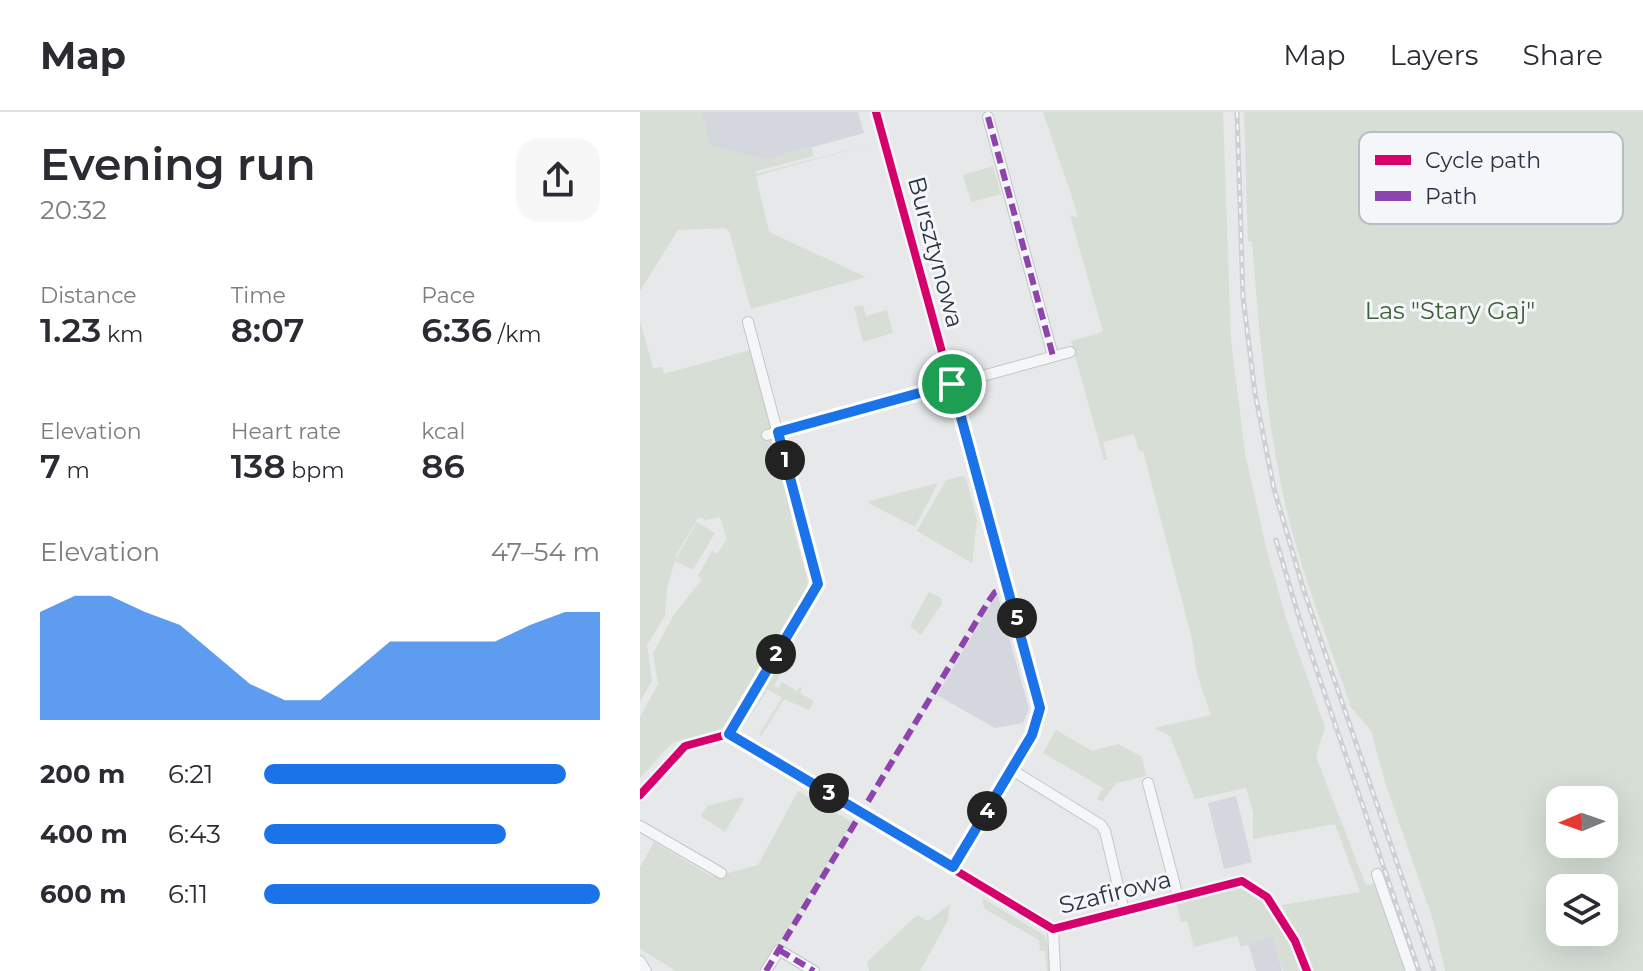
<!DOCTYPE html>
<meta charset="utf-8">
<style>
:root{--surface:#fff;--page:#f7f7f7;--text:#2b2b33;--muted:#7c7c81;--line:#e1e1e2;--accent:#1a73e8}
body{margin:0;font-family:Montserrat,sans-serif;background:var(--page);color:var(--text);height:100vh;display:flex;flex-direction:column;font-size:30px;white-space:nowrap}
*{box-sizing:border-box;margin:0}
p{font-size:26px;color:var(--muted)}
.icon{flex:none;width:44px;height:44px;fill:none;stroke:currentColor;stroke-width:2;stroke-linecap:round;stroke-linejoin:round}
.map{position:relative;flex:1;overflow:hidden}
.drawer{display:flex;flex-direction:column;background:var(--surface);width:640px}
.drawer>*{flex:none}
.needle{width:52px;rotate:268deg}
.tools{position:absolute;left:906px;top:674px;display:grid;gap:16px}
.tools a{display:grid;place-items:center;width:72px;height:72px;border-radius:16px;background:var(--surface);box-shadow:0 8px 32px #0002;font-size:40px}
.pin{position:absolute;display:grid;place-items:center;width:68px;height:68px;color:#fff;margin:-34px;border:4px solid #fff;border-radius:50%;box-shadow:0 2px 8px #0007}
.km{position:absolute;width:40px;height:40px;margin:-20px;border-radius:50%;background:#222;color:#fff;font-size:22px;line-height:40px;text-align:center}
.round{display:grid;place-items:center;flex:none;width:84px;height:84px;border-radius:24px;background:var(--page)}
.headline{display:flex;align-items:center;justify-content:space-between;height:136px;padding:0 40px}
h1{font-size:44px;font-weight:600;line-height:60px}
.metrics{display:grid;grid-template-columns:repeat(3,1fr);gap:12px;height:136px;padding:8px 40px}
.metrics div{display:grid;align-content:center}
.metrics b{font-size:34px;font-weight:600}
.metrics small{font-size:22px;font-weight:400}
.metrics p{font-size:22px}
.chart{height:224px;padding:16px 40px}
.chart p{display:flex;justify-content:space-between}
.chart svg{width:100%;height:144px;margin-top:8px;fill:var(--accent);opacity:.7}
ul{padding:0 40px;list-style:none;font-size:26px}
li{display:grid;grid-template-columns:128px 96px 1fr;align-items:center;height:60px}
li i{height:20px;border-radius:10px;background:var(--accent)}
header{display:flex;align-items:center;gap:48px;box-sizing:border-box;height:112px;padding:0 40px;background:var(--surface);border-bottom:2px solid var(--line)}
header strong{font-size:38px}
nav{display:flex;gap:44px;margin-inline-start:auto;font-size:28px}
main{display:flex;flex:1;min-height:0}
.map>svg:first-child{display:block}
.built{fill:#d4d7dd}
.green{fill:#d6ded6;fill-rule:evenodd}
.lines{fill:none;stroke-linecap:round;stroke-linejoin:round}
.minor-casing{stroke:#c4c6c8;stroke-width:12}
.minor{stroke:#f5f6f7;stroke-width:10}
.rail-casing{stroke:#cecfd2;stroke-width:5}
.rail{stroke:#f4f6f9;stroke-width:2;stroke-dasharray:6;stroke-linecap:butt}
.quiet{stroke:#8e44ad;stroke-width:6;stroke-dasharray:12 6;stroke-linecap:butt}
.cycleway-casing{stroke:#f4f6f9;stroke-width:13}
.cycleway{stroke:#d6006c;stroke-width:8}
.route-casing{stroke:#fff;stroke-width:16}
.route{stroke:#1a73e8;stroke-width:10}
.labels{text-anchor:middle;dominant-baseline:central;stroke-width:6;stroke-linejoin:round;paint-order:stroke}
.street-label{font-size:24px;fill:#2b3445;stroke:#f4f6f9}
.park-label{font-size:24px;fill:#3f6138;stroke:#f4f6f9}
.key{fill:#f4f6f9;stroke:#b8bcc3;stroke-width:2}
.key-label{font-size:22px;fill:#2b3445}
</style>
<header>
<strong>Map</strong>
<nav><a>Map</a><a>Layers</a><a>Share</a></nav>
</header>
<main>
<section class="drawer">
<div class="headline"><div><h1>Evening run</h1><p>20:32</p></div><a class="round"><svg class="icon" aria-label="share" viewBox="0 0 24 24"><path d="M12 15V3M7 8l5-5 5 5M5 13v7h14v-7"/></svg></a></div>
<div class="metrics">
<div><p>Distance</p><b>1.23<small> km</small></b></div>
<div><p>Time</p><b>8:07</b></div>
<div><p>Pace</p><b>6:36<small> /km</small></b></div>
</div>
<div class="metrics">
<div><p>Elevation</p><b>7<small> m</small></b></div>
<div><p>Heart rate</p><b>138<small> bpm</small></b></div>
<div><p>kcal</p><b>86</b></div>
</div>
<div class="chart"><p><span>Elevation</span>47–54 m</p>
<svg viewBox="0 0 160 44" preserveAspectRatio="none"><path d="M0 44V11L10 6L20 6L30 11L40 15L50 24L60 33L70 38L80 38L90 29L100 20L110 20L120 20L130 20L140 15L150 11L160 11V44z"/></svg>
</div>
<ul>
<li><b>200 m</b>6:21<i style="width:90%"></i></li>
<li><b>400 m</b>6:43<i style="width:72%"></i></li>
<li><b>600 m</b>6:11<i style="width:100%"></i></li>
</ul>
</section>
<div class="map">
<svg width="1003" height="859" viewBox="0 0 1003 859">
<rect width="100%" height="100%" fill="#e6e8ea"/>
<!-- built -->
<path class="built" d="M43 0H218L224 21 116 51 53 36Z
M357 481 389 597 383 611 355 616 297 583Z
M596 684 612 750 584 757 568 691Z
M633 824 642 859H616L608 831Z"/>
<!-- green -->
<path class="green" d="M0 0H62L70 31 69 33 126 47 171 34 174 44 116 59V62L231 32 116 64 129 120 226 165 111 197 89 119 85 116 38 118 0 179Z
M403 0H583L591 229 605 341 626 435 646 506 685 615 676 645 726 773 736 771 765 859H643L632 824 601 835 597 824 554 835 547 809 541 810 536 791 602 774 624 783 654 820 642 793 720 780 695 712 613 727V700L606 676 555 687 530 624 514 616 571 603 557 562 552 527 503 339H499L494 322 463 330 467 348H464L431 229 463 220 430 103 438 106 436 97Z
M604 0H1003V859H805L794 811 746 673 731 619 711 595C688 528 661 460 645 391 626 305 619 218 612 130L608 129ZM920 688H964V732H920ZM920 776H964V820H920Z
M353 54 361 82 331 90 323 63Z
M223 193 226 204 247 198 253 221 223 230 214 195Z
M0 208 13 256 22 255 24 262 110 238 155 404 151 406 168 470 165 482 82 617 32 631 0 666V605L18 572 13 542 33 504 62 467 58 464 72 439 77 442 87 427 80 405 66 408 59 405 36 443V447L57 410 75 421 53 458 35 449 27 476 25 504 7 533 12 569 0 589Z
M323 364 326 366 337 408 332 451 277 419 306 368Z
M298 371 275 415 230 392 229 389Z
M289 480 301 486 302 491 281 523 270 514Z
M136 561 140 563 134 574 139 576 142 570 157 579 160 575 162 576 160 581 174 589 169 598 144 587 121 624 119 623 142 586 128 577 102 617 126 577 122 574 128 565Z
M416 618 452 639 478 632 502 645 506 664 476 671 462 690 457 687 463 676 403 641Z
M158 679 212 710 123 859H36L0 837V755L14 730 73 765 118 753Z
M101 685 104 687 85 720 61 704 67 694Z
M344 787 404 823 408 833 410 859H407L405 839H400L399 828 345 797 342 790Z
M310 792 308 808 280 859H229L227 850 277 803 288 809Z"/>
<g class="lines">
<!-- minor casing -->
<g class="minor-casing">
<path id="minor" d="M236 0 400 596 392 623 313 755
M348 5 413 244
M127 323 430 240
M89 622 178 472 108 210
M372 658 461 713 465 719 484 799
M508 671 538 785
M0 683 45 634 89 622 413 817 602 769 627 785 655 829 667 859
M0 714 81 761
M737 762 771 859
M413 817 415 859
M0 849 6 859
M126 859 139 838 174 859"/>
</g>
<!-- minor -->
<use href="#minor" class="minor"/>
<!-- rail casing -->
<g class="rail-casing">
<path id="rail" d="M597 0 603 185 615 281 634 377 664 479 794 859
M636 428 661 512 779 859"/>
</g>
<!-- rail -->
<use href="#rail" class="rail"/>
<!-- quiet -->
<path class="quiet" d="M348 5 413 244
M139 838 174 859
M126 859 348 490 355 480 358 479"/>
<!-- cycleway casing -->
<g class="cycleway-casing">
<path id="cycleway" d="M236 0 400 596 392 623 313 755
M0 683 45 634 89 622 413 817 602 769 627 785 655 829 667 859"/>
</g>
<!-- cycleway -->
<use href="#cycleway" class="cycleway"/>
</g>
<g class="lines">
<!-- route casing -->
<g class="route-casing">
<path id="route" d="M312 272 400 596 392 623 313 755 89 622 178 472 138 320Z"/>
</g>
<!-- route -->
<use href="#route" class="route"/>
</g>
<g class="labels">
<!-- street labels -->
<g class="street-label">
<text transform="translate(296 140) rotate(75)">Bursztynowa</text>
<text transform="translate(475 780) rotate(-14)">Szafirowa</text>
</g>
<!-- park labels -->
<g class="park-label">
<text x="810" y="198">Las "Stary Gaj"</text>
</g>
</g>
<!-- legend -->
<rect x="719" y="20" width="264" height="92" rx="12" class="key"/>
<rect x="735" y="43" width="36" height="10" fill="#d6006c"/>
<rect x="735" y="79" width="36" height="10" fill="#8e44ad"/>
<g class="key-label">
<text x="785" y="56">Cycle path</text>
<text x="785" y="92">Path</text>
</g>
</svg>
<div class="tools">
<a><svg class="needle" viewBox="-14 -14 28 28"><path d="M0-13l5 13h-10z" fill="#e53935"/><path d="M0 13l5-13h-10z" fill="#7c7c81"/></svg></a>
<a><svg class="icon" aria-label="layers" viewBox="0 0 24 24"><path d="M12 4l9 5-9 5-9-5zM3 14l9 5 9-5"/></svg></a>
</div>
<div class="pin" style="left:312px;top:272px;background:#1e9e55"><svg class="icon" aria-label="arrive" viewBox="0 0 24 24"><path d="M6 21V4h12l-3 4 3 4H6"/></svg></div>
<b class="km" style="left:145px;top:348px">1</b>
<b class="km" style="left:136px;top:542px">2</b>
<b class="km" style="left:189px;top:681px">3</b>
<b class="km" style="left:347px;top:699px">4</b>
<b class="km" style="left:377px;top:506px">5</b>
</div>
</main>
